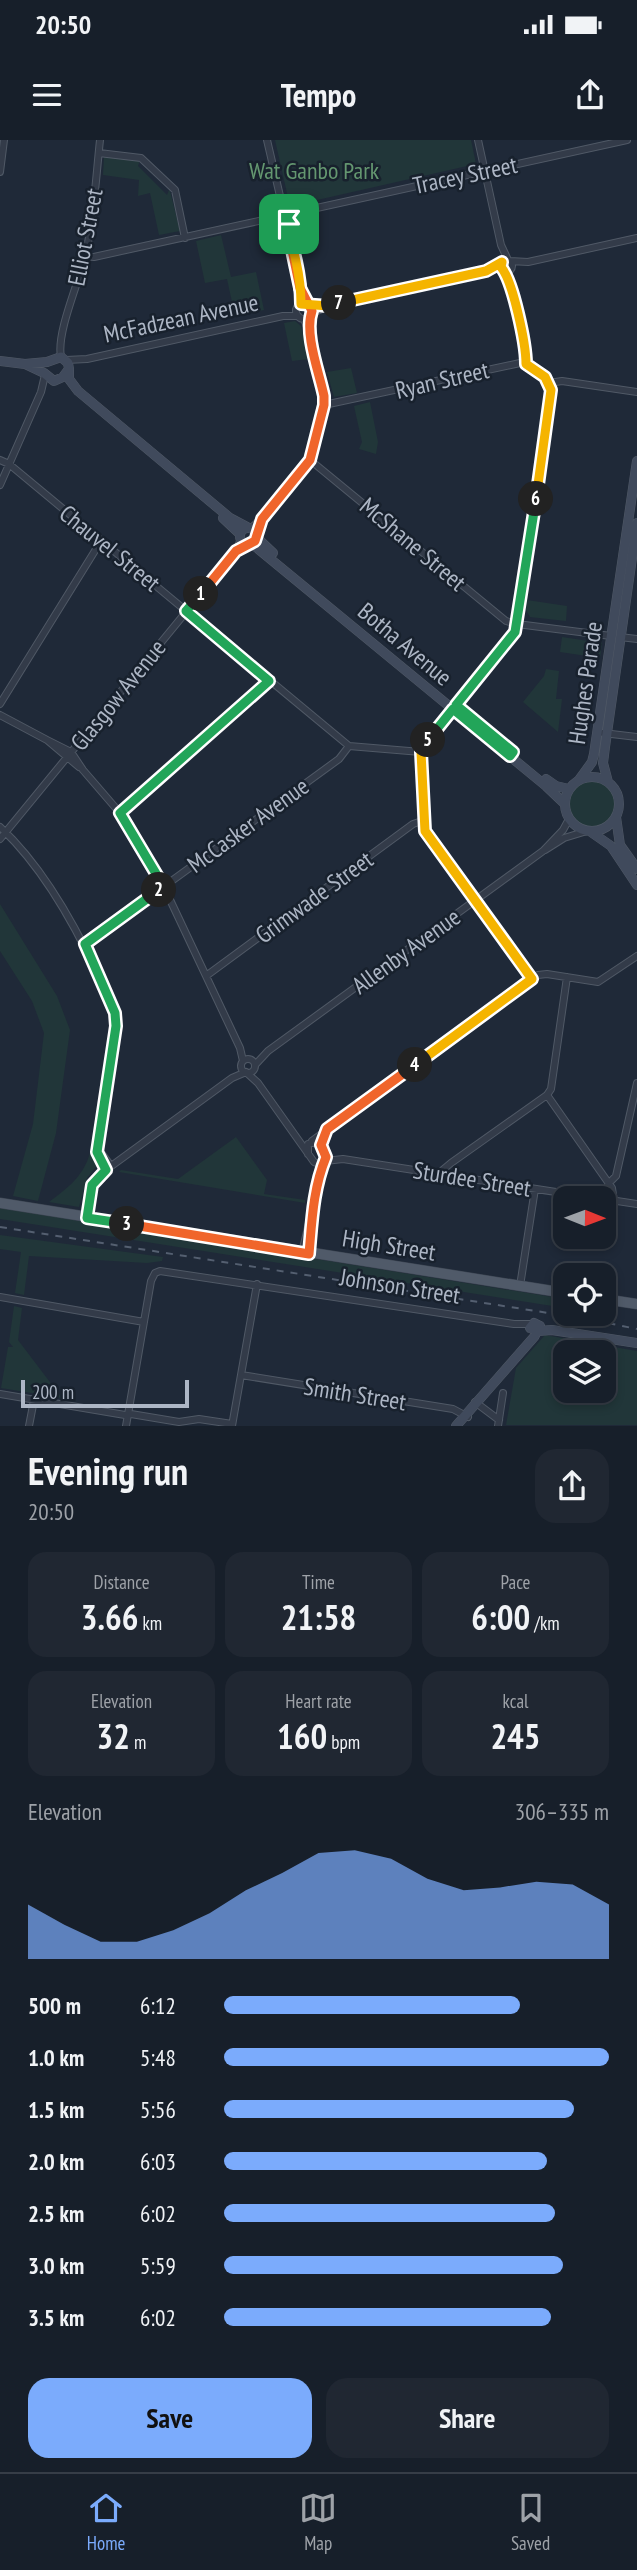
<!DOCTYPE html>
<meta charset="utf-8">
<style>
:root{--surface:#171f2a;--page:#202732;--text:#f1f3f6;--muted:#9ea2a8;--line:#363d47;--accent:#7babfc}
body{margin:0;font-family:"PT Sans Narrow",sans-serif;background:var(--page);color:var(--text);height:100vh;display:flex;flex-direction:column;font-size:26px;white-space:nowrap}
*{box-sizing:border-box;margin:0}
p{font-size:23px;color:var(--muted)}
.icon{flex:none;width:38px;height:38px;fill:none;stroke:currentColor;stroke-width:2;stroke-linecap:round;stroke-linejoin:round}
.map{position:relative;height:1286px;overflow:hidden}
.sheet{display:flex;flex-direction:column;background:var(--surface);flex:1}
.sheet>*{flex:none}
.needle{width:46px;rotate:91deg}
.buttons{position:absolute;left:553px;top:1046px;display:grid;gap:14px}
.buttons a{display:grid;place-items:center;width:63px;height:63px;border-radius:14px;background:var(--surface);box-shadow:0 4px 10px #0003,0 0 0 2px var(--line);font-size:35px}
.scale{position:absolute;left:21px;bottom:18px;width:168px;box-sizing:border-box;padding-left:7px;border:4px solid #adb6c5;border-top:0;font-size:19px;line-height:24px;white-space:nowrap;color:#adb6c5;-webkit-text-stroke:5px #18212d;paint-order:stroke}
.pin{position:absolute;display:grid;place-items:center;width:60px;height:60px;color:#fff;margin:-30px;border-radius:14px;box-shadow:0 4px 10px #0006}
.km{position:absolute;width:35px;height:35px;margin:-18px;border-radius:50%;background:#222;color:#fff;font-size:19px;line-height:35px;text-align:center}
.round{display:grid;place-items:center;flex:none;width:74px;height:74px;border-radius:21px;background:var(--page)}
.summary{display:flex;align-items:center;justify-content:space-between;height:119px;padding:0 28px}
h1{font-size:38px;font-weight:600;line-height:52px}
.stats{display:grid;grid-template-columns:repeat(3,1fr);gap:10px;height:119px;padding:7px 28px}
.stats div{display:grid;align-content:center;border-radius:18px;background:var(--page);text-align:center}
.stats b{font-size:35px;font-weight:600}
.stats small{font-size:19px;font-weight:400}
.stats p{font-size:19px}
.chart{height:196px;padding:14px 28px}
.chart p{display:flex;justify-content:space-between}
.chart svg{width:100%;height:126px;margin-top:7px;fill:var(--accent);opacity:.7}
.primary-button{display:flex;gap:14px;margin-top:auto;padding:14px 28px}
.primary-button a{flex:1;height:80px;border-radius:21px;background:var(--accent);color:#111;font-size:28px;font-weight:600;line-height:80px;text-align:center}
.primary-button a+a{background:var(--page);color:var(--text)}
ul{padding:0 28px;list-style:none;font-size:23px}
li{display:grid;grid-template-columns:112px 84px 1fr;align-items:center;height:52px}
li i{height:18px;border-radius:9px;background:var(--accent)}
.status{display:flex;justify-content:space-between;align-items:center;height:49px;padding:0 35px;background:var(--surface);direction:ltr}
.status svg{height:19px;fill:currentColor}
header{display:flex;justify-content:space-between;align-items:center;height:91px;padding:0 28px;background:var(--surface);font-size:32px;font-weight:600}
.tabs{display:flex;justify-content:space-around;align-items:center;height:98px;border-top:2px solid var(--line);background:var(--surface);font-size:19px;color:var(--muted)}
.tabs a{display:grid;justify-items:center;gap:4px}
.tabs .on{color:var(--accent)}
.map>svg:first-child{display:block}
.green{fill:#213639;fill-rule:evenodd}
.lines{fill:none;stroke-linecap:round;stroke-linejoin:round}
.street-casing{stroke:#505966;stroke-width:8}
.secondary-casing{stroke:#505966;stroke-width:10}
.primary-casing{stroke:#3c4552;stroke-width:11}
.street{stroke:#333b49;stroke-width:6}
.secondary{stroke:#404a5c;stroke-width:9}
.primary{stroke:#505a69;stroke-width:10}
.rail{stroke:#545f70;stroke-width:2;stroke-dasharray:7 7;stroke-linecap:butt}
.split-1-casing{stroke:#fff;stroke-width:14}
.split-2-casing{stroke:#fff;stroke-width:14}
.split-3-casing{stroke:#fff;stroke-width:14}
.split-4-casing{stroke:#fff;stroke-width:14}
.split-5-casing{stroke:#fff;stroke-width:14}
.split-6-casing{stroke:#fff;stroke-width:14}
.split-7-casing{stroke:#fff;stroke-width:14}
.split-8-casing{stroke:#fff;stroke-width:14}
.split-1{stroke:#f0652b;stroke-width:9}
.split-2{stroke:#22a559;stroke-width:9}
.split-3{stroke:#22a559;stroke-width:9}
.split-4{stroke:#f0652b;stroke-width:9}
.split-5{stroke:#f5b400;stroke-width:9}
.split-6{stroke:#22a559;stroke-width:9}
.split-7{stroke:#f5b400;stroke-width:9}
.split-8{stroke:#f5b400;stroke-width:9}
.labels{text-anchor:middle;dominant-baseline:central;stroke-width:5;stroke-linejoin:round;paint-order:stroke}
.park-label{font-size:24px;fill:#649770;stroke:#18212d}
.street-label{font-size:24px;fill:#adb6c5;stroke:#18212d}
</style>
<div class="status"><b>20:50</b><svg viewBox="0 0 49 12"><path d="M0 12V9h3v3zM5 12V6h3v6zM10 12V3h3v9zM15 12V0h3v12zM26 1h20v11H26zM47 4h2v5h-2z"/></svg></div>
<header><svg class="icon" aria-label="menu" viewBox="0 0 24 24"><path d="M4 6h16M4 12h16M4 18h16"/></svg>Tempo<svg class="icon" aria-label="share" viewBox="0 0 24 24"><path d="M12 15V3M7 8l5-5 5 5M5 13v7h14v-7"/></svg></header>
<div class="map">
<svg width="637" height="1286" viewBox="0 0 637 1286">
<rect width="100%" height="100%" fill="#1f2938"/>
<!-- green -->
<path class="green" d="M275 0H471L476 24 295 65 289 62Z
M104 16 140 20 138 26 167 55 169 50 170 51 180 91 159 95 150 53 138 56 139 40 103 35Z
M221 95 231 137 256 132 264 170 235 176 227 139 205 143 196 101Z
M295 181 301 186 309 219 292 221 284 183Z
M351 228 357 253 334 257 327 232Z
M370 262 378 302 376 314 359 309 362 302 354 266Z
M527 460 567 466 566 481 530 477 526 470Z
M562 497 602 503 600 518 560 512Z
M546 529 559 531 556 559H562L558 592 523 562 544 536Z
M567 664a25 25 0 1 1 50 0a25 25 0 1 1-50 0Z
M0 764 57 856 70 890 56 993 38 1061 13 1056 33 984 44 893 32 861 0 811Z
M236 997 267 1040 264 1054 305 1060V1063L119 1032 121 1030 178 1039Z
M92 1003 95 1004 98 1024 87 1038 79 1067 49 1062C71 1046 88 1032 92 1003Z
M0 1068 565 1159V1168L0 1079Z
M0 1095 163 1117 162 1121 147 1123 29 1116 24 1155 15 1153 21 1112 0 1109Z
M14 1166 22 1168 18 1200 62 1258 1 1248 8 1207H13L9 1202Z
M545 1195 637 1211V1285H506L516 1228ZM565 1213H604V1251H565Z"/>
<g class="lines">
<!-- street casing -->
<g class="street-casing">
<path id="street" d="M267 0 280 56 287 70
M478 0 501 105 508 120
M99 13 141 18 175 50 185 98
M0 32 4 0
M289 71H303L627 0
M282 80C294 104 301 138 301 164
M85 116 94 117 263 80 279 73
M500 126a6 6 0 1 1 12 0a6 6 0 1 1-12 0Z
M510 121 528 122 637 98
M505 132 511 150 526 224
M296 171a8 8 0 1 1 16 0a8 8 0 1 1-16 0Z
M312 173 329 166 486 131 502 123
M61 217C56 192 80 140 86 113 94 76 96 37 100 0
M66 220 87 219 283 176H298
M324 265 520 223C531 224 542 234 549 243L562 241 637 252
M0 320 9 324 349 606 421 612
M310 320 506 481 517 484 551 254 549 243
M0 345 41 252 45 235
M251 388C269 373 297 341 310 321 317 309 325 269 324 256L310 194 304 179
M256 393 261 381
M620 497 637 499
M0 564 101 401
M0 575 47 600 79 627
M603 593 637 597
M47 600 71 612 83 630 120 673 164 747 240 908 243 921
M120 673 269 541
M0 687C43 727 74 783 98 835 106 852 114 868 116 886L97 1012 106 1030
M0 699 236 411 241 399
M545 710 564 698 587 691
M85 804 339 619 349 606
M206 836 413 684 422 681
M532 840 425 691 421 612 423 605 514 495 517 484 611 496
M241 926a7 7 0 1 1 14 0a7 7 0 1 1-14 0Z
M255 925 268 911 543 711 563 690 569 679
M247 933 258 943 314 1022 319 1024 325 1021 323 1009 315 1002 308 1004V1014
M547 955 612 1048 614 1061
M312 1001 538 835 547 834 598 842 637 816
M99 1010 111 1026
M325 1021 343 1019 601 1059
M439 1033 451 1023 547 955 551 949 567 837
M608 1044 616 1036 637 943
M604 1059 637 1064
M87 1078 92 1045 99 1035 232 938 246 932
M302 1113 323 1023
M520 1146 535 1049
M0 1157 144 1182
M241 1235 453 1269 468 1277
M0 1254 125 1275 131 1274 179 1282 199 1279 232 1284
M475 1262 499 1280
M29 1286 34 1260
M126 1286 151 1141 155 1133 160 1131 514 1184H532
M232 1286 257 1144
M498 1286 503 1253"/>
</g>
<!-- secondary casing -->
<g class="secondary-casing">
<path id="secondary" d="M0 221 25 224 47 222 61 217 68 223 69 229 63 237 54 241 44 233 25 224
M69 230V239L78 251 230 378 247 387
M223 378 240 394
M240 396a8 8 0 1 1 16 0a8 8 0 1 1-16 0Z
M256 397 273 413
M251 403 546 646 565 664
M565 664a27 27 0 1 1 54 0a27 27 0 1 1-54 0Z
M546 639 556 646 569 649
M579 640 592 622 594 614 637 321
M608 642 603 623 605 607 637 383
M616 677 620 705 637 729
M591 692 611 706 637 745
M538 1191 552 1190 637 1203
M456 1286 534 1197 540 1186 534 1183 530 1188 537 1191"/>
</g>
<!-- primary casing -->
<g class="primary-casing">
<path id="primary" d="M0 1063 565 1153
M604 1159 637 1164"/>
</g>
<!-- street -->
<use href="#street" class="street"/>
<!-- secondary -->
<use href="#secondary" class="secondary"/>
<!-- primary -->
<use href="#primary" class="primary"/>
<!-- rail -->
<path class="rail" d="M0 1087 593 1180 637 1189"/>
</g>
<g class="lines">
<!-- split-1 casing -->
<g class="split-1-casing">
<path id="split-1" d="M201 454 236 411 255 401 262 379 310 320 324 265V256C319 232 304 193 312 171L300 148 289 96V84"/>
</g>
<!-- split-2 casing -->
<g class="split-2-casing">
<path id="split-2" d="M159 750 164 747 120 673 269 541 186 471 201 454"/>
</g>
<!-- split-3 casing -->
<g class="split-3-casing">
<path id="split-3" d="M127 1084 87 1078 92 1045 106 1030 97 1012 116 886 115 873 85 804 159 750"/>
</g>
<!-- split-4 casing -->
<g class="split-4-casing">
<path id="split-4" d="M127 1084 309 1114C312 1080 313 1049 326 1017L321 1005 327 989 415 925"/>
</g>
<!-- split-5 casing -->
<g class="split-5-casing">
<path id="split-5" d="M415 925 532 839 425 691 421 612 428 600"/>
</g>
<!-- split-6 casing -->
<g class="split-6-casing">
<path id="split-6" d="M428 600 453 569 510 616 513 612 456 565 515 492 536 359"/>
</g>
<!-- split-7 casing -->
<g class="split-7-casing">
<path id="split-7" d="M339 163 486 131 502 122 501 127C513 141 526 204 526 224L545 237 551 250 536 359"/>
</g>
<!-- split-8 casing -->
<g class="split-8-casing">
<path id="split-8" d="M289 84V78L282 80C294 104 301 138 301 164L329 166 339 163"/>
</g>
<!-- split-1 -->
<use href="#split-1" class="split-1"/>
<!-- split-2 -->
<use href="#split-2" class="split-2"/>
<!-- split-3 -->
<use href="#split-3" class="split-3"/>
<!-- split-4 -->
<use href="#split-4" class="split-4"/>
<!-- split-5 -->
<use href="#split-5" class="split-5"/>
<!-- split-6 -->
<use href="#split-6" class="split-6"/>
<!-- split-7 -->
<use href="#split-7" class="split-7"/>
<!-- split-8 -->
<use href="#split-8" class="split-8"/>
</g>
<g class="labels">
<!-- park labels -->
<g class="park-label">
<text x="314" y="30">Wat Ganbo Park</text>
</g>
<!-- street labels -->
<g class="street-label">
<text transform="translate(465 35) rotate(-12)">Tracey Street</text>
<text transform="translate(85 97) rotate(-79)">Elliot Street</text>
<text transform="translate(181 178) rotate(-12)">McFadzean Avenue</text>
<text transform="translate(442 240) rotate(-13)">Ryan Street</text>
<text transform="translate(413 404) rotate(40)">McShane Street</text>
<text transform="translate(110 408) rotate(39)">Chauvel Street</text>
<text transform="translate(405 504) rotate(40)">Botha Avenue</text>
<text transform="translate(585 543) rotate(-82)">Hughes Parade</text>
<text transform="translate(118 555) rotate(-51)">Glasgow Avenue</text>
<text transform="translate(248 685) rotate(-36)">McCasker Avenue</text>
<text transform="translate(314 757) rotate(-36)">Grimwade Street</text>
<text transform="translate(406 811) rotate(-36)">Allenby Avenue</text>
<text transform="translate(472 1039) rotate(9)">Sturdee Street</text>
<text transform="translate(389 1105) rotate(9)">High Street</text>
<text transform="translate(400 1146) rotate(9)">Johnson Street</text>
<text transform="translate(355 1254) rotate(9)">Smith Street</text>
</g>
</g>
</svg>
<div class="buttons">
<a><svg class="needle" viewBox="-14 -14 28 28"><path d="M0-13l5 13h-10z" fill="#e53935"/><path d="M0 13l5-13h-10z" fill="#9ea2a8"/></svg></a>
<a><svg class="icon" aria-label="locate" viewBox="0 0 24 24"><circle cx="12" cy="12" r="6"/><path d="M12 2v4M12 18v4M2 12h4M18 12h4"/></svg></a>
<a><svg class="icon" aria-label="layers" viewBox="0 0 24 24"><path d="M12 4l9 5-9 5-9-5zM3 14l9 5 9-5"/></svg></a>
</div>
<div class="scale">200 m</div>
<div class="pin" style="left:289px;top:84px;background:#1e9e55"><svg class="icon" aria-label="arrive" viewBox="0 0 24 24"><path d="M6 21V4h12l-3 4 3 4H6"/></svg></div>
<b class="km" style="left:201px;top:454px">1</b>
<b class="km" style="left:159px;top:750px">2</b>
<b class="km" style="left:127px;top:1084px">3</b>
<b class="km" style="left:415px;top:925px">4</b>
<b class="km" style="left:428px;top:600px">5</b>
<b class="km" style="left:536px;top:359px">6</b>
<b class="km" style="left:339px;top:163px">7</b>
</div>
<section class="sheet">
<div class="summary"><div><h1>Evening run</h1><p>20:50</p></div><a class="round"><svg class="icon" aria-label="share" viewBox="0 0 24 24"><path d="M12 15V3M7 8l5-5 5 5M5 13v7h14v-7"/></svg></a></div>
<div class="stats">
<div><p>Distance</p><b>3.66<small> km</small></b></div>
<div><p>Time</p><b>21:58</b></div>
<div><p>Pace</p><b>6:00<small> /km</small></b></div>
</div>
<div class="stats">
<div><p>Elevation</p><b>32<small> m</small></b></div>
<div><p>Heart rate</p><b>160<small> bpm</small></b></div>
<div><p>kcal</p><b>245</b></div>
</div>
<div class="chart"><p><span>Elevation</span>306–335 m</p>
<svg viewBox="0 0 160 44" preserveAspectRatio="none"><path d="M0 44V25L10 32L20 38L30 38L40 34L50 28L60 20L70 14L80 7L90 6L100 9L110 16L120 20L130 19L140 17L150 18L160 25V44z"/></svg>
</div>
<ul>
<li><b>500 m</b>6:12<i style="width:77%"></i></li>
<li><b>1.0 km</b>5:48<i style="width:100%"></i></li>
<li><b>1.5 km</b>5:56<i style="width:91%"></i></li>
<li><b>2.0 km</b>6:03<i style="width:84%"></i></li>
<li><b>2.5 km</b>6:02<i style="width:86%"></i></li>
<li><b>3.0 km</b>5:59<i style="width:88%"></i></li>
<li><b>3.5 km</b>6:02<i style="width:85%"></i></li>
</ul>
<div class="primary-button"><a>Save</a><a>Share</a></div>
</section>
<nav class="tabs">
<a class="on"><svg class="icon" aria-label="home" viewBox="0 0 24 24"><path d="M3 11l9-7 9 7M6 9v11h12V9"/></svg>Home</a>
<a><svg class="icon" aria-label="map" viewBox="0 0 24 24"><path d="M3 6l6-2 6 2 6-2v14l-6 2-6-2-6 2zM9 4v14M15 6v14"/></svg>Map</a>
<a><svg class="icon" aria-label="saved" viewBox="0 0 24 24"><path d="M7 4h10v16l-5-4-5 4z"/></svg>Saved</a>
</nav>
